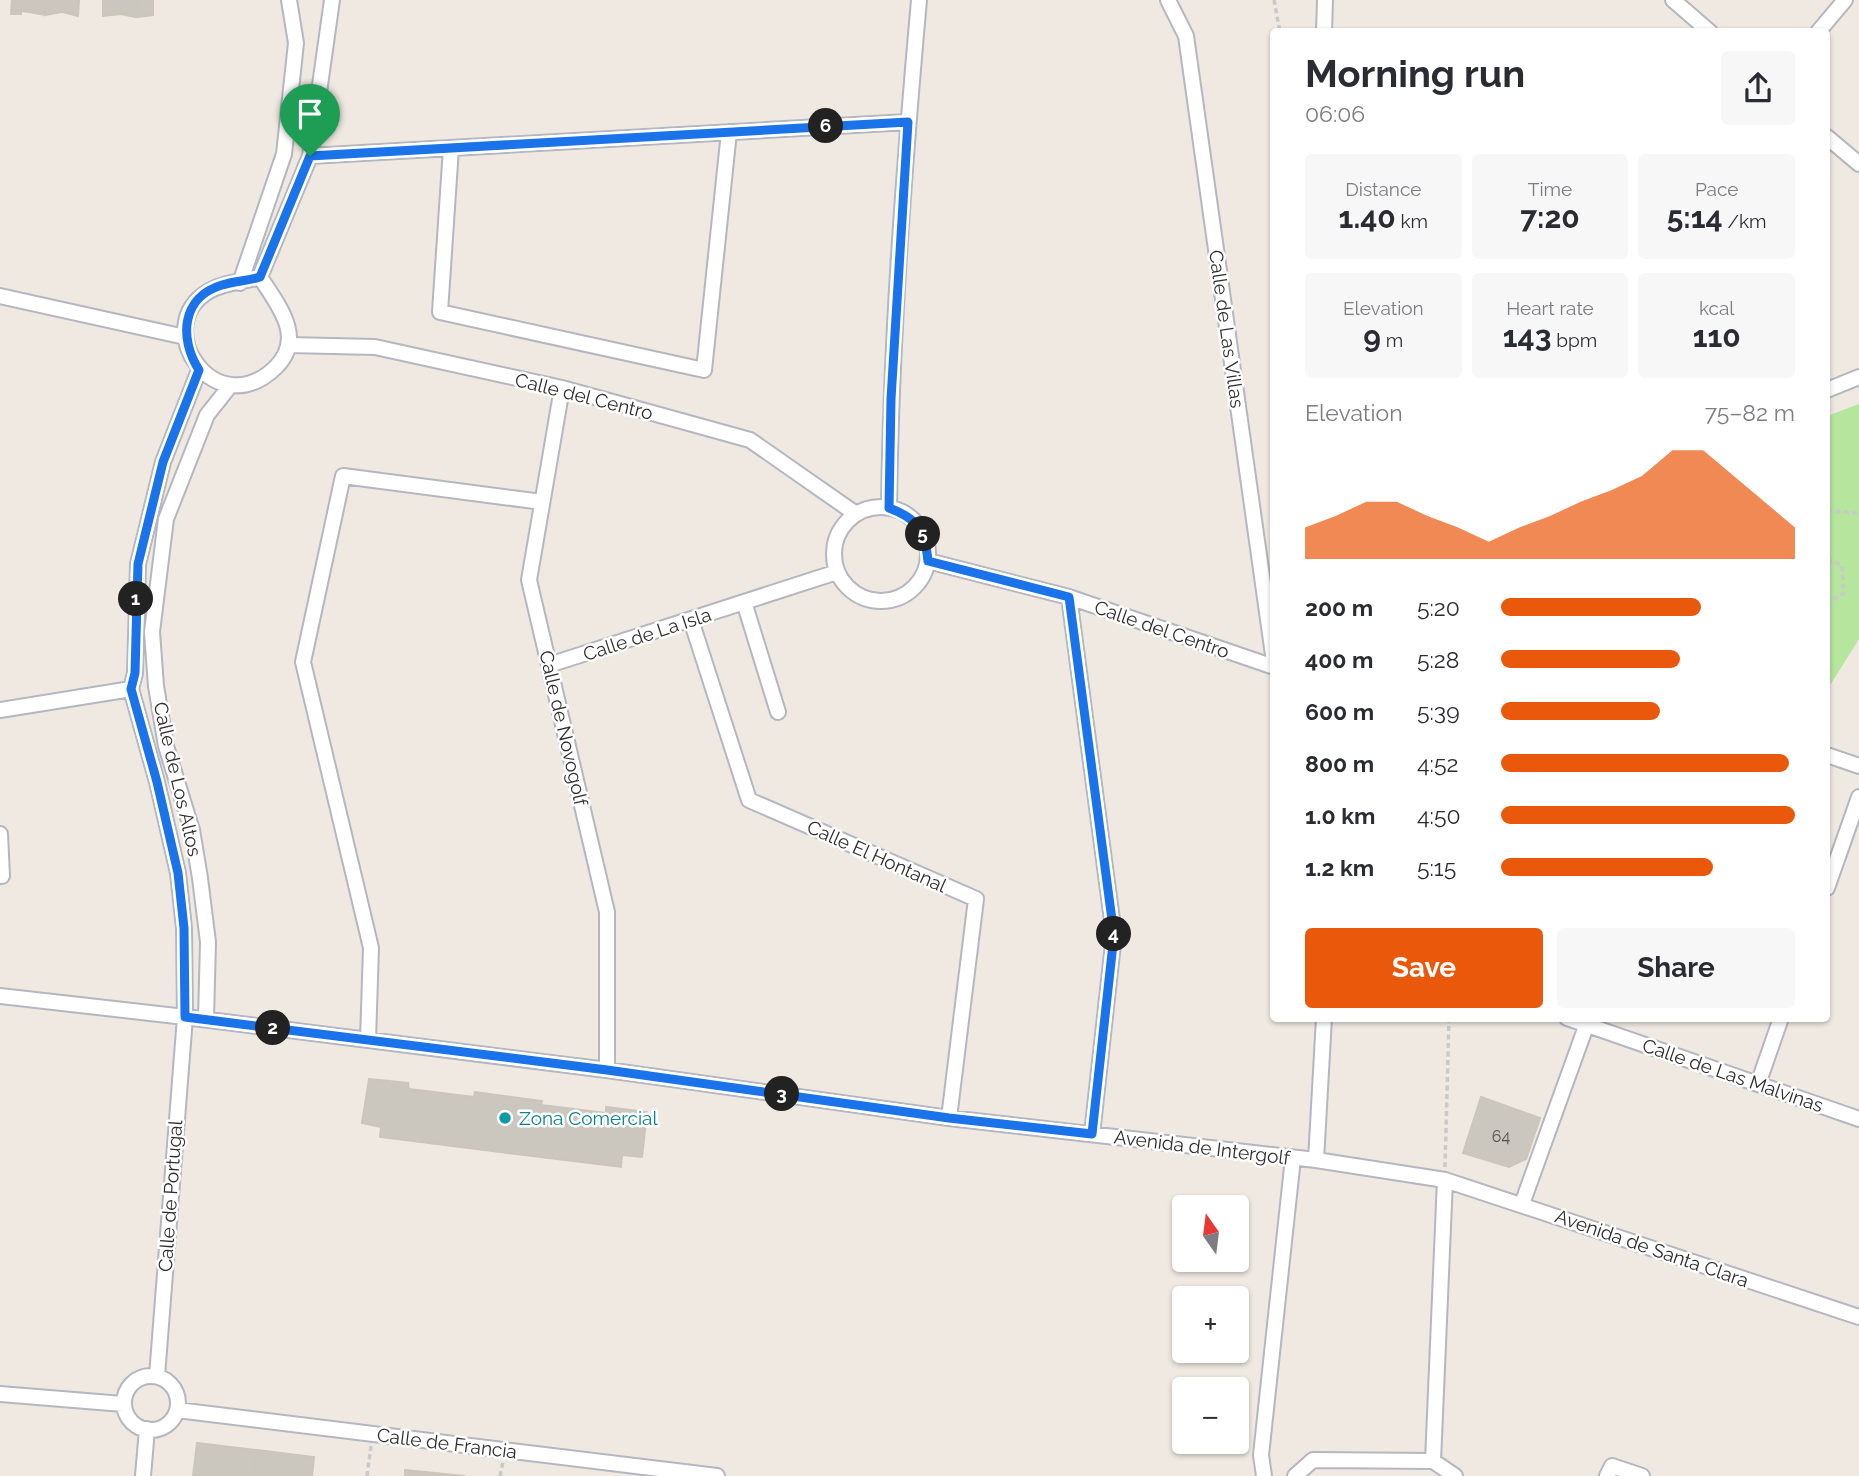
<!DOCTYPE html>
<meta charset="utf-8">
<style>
:root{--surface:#fff;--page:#f7f7f7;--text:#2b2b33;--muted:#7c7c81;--accent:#ea580c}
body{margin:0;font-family:Raleway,sans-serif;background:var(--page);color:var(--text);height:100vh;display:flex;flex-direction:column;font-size:26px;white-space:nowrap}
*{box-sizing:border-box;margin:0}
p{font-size:23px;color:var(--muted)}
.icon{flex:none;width:38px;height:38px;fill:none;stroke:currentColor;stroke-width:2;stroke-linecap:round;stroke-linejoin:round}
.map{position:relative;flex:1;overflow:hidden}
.panel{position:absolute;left:1270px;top:28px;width:560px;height:994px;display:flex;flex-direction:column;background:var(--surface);border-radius:7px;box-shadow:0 2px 5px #0004}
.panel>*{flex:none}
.needle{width:46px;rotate:346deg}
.buttons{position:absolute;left:1172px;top:1195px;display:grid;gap:14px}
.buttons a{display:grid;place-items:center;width:77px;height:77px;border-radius:7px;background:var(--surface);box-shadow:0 2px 5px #0004;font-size:35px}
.pin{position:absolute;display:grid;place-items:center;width:60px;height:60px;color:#fff;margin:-72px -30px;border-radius:50% 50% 50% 0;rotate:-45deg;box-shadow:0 0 7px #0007}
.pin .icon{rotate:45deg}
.km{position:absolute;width:35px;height:35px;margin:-18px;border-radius:50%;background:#222;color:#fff;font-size:19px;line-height:35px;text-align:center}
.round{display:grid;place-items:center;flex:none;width:74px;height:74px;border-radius:7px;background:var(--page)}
.head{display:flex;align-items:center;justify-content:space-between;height:119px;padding:0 35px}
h1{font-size:38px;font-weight:700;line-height:52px}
.figures{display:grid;grid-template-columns:repeat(3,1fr);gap:10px;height:119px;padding:7px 35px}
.figures div{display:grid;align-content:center;border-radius:7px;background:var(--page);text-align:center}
.figures b{font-size:30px;font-weight:700}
.figures small{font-size:19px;font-weight:400}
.figures p{font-size:19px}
.chart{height:196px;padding:14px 35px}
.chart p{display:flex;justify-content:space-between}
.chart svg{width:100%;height:126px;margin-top:7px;fill:var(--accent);opacity:.7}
.primary-button{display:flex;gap:14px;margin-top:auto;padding:14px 35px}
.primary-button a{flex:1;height:80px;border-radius:7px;background:var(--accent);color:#fff;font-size:28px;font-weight:700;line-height:80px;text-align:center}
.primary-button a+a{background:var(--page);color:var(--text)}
ul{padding:0 35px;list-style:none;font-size:23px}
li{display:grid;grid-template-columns:112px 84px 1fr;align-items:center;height:52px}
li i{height:18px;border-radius:9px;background:var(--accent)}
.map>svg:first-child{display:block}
.green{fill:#b6e59e}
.building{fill:#cbc7bf;stroke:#cbc5ba;stroke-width:2}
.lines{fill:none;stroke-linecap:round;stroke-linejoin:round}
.street-casing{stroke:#b4b7c1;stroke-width:18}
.path{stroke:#c9c9c9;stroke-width:3.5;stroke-dasharray:5 3.5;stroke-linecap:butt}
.street{stroke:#fff;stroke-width:14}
.route-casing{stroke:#fff;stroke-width:14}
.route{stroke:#1a73e8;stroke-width:9}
.culture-dot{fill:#0f9aa8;stroke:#fff;stroke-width:2.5}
.labels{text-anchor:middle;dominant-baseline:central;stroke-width:5;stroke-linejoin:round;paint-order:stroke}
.number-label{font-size:16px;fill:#555452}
.street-label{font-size:19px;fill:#2e2e2e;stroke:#fff}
.culture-label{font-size:19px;fill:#0d838f;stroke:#fff;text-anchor:start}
</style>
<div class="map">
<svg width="1859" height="1476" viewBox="0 0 1859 1476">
<rect width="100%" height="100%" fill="#efe9e1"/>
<!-- green -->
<path class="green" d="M1859 404V639L1827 690V416Z"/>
<!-- building -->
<path class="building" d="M12 0H29V12L21 11V14H11Z
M29 0H45V15L29 12Z
M45 0H62V12L45 15Z
M62 0H79L78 16 62 12Z
M103 0H120V14L103 16Z
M120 0H137L136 17 120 14Z
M137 0H153V15L136 17Z
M369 1079 408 1083 409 1089 474 1097 475 1092 542 1101 541 1105 606 1113V1107L647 1112 642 1157 622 1155 621 1167 380 1137 381 1127 362 1123Z
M1481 1097 1540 1118 1526 1159 1509 1167 1463 1153Z
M197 1443 257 1450 253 1476H193Z
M257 1450 314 1457 312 1476H253Z
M405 1470 465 1476H405Z"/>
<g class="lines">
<!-- street casing -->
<g class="street-casing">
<path id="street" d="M1168 0 1186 36 1274 662
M1673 0 1710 32
M1324 32 1325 0
M1818 32 1845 0
M1827 137 1859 164
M451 148 440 312 704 370 729 132
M310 156 908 122
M260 277C277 304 306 337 276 367 216 426 148 327 209 291 224 282 243 282 260 277Z
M260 277 310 156 332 0
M240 283 284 154 296 43 289 0
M0 296 185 337
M288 345 375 347 562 388 750 440 856 514
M562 388 529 580 607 912V1070
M1827 390 1859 377
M834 554a47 47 0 1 1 94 0a47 47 0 1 1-94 0Z
M889 508C891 338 904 169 919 0
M928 561 1069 597 1274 667
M1069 597 1114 935 1092 1134
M744 602 778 712
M691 620 749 800 976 899 949 1118
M549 665 837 572
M0 710 131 689
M1827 755 1859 766
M0 834 2 876H0
M1827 888 1859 797
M0 996 185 1017 607 1070 949 1118 1316 1160 1445 1180 1859 1317
M1567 1018 1859 1119
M206 1019 208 942 200 878 192 830 166 746 156 686 152 632 166 519 207 415 230 386
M368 1040 371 948 303 662 343 476 542 502
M1758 1084 1781 1018
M1316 1160 1324 1018
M1522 1204 1589 1018
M124 1403a27 27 0 1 1 54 0a27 27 0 1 1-54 0Z
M157 1376 185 1017 184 928 178 873 157 782 131 689 135 673 138 564 163 462 199 370
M0 1394 123 1404
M177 1410 717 1476
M1433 1461 1445 1180
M143 1476 147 1429
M1264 1476 1261 1455 1293 1158
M1295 1476 1313 1460 1433 1461 1455 1476
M1607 1476 1612 1466 1642 1476"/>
</g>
<!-- path -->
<path class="path" d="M1274 0 1280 32
M1827 511 1859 513
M1827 559 1842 566 1844 593 1827 604
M1445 1167 1449 1018
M367 1476 371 1446
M500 1476 503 1462"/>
<!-- street -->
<use href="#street" class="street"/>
</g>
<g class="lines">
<!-- route casing -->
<g class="route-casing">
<path id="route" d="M908 122 891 399 889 508C919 519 925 531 928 561L1069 597 1114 935 1092 1134 949 1118 607 1070 185 1017 184 928 178 873 157 782 131 689 135 673 138 564 163 462 199 370C179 339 181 297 222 285 234 281 247 281 260 277L310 156Z"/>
</g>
<!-- route -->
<use href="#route" class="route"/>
</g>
<!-- markers -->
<circle class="culture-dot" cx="505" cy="1118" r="7"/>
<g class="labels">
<!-- number labels -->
<g class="number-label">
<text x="1501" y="1136">64</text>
</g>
<!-- street labels -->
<g class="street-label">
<text transform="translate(1227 329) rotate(82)">Calle de Las Villas</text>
<text transform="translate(584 396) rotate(14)">Calle del Centro</text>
<text transform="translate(1162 629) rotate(19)">Calle del Centro</text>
<text transform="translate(647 634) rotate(-18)">Calle de La Isla</text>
<text transform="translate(564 728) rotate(77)">Calle de Novogolf</text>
<text transform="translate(178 779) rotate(77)">Calle de Los Altos</text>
<text transform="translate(877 856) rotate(24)">Calle El Hontanal</text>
<text transform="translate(1733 1075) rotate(19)">Calle de Las Malvinas</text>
<text transform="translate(1202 1147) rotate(7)">Avenida de Intergolf</text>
<text transform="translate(170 1196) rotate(-86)">Calle de Portugal</text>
<text transform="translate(1652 1248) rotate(19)">Avenida de Santa Clara</text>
<text transform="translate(447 1443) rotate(7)">Calle de Francia</text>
</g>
<!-- culture labels -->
<g class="culture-label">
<text x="519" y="1118">Zona Comercial</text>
</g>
</g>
</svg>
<div class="buttons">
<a><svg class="needle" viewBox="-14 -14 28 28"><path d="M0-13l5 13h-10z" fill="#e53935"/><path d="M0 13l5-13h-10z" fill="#7c7c81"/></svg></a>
<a>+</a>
<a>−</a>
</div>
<div class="pin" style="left:310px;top:156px;background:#1e9e55"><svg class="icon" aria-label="arrive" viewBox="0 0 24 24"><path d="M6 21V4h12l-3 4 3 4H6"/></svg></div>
<b class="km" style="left:136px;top:599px">1</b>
<b class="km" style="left:273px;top:1028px">2</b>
<b class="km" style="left:782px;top:1094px">3</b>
<b class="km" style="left:1114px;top:934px">4</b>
<b class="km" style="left:923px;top:534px">5</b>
<b class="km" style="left:826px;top:126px">6</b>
<section class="panel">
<div class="head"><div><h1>Morning run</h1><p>06:06</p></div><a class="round"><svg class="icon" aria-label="share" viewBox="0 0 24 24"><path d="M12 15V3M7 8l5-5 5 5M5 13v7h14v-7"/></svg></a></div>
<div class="figures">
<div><p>Distance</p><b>1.40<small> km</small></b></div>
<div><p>Time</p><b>7:20</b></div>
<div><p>Pace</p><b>5:14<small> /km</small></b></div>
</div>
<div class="figures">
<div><p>Elevation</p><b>9<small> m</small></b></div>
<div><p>Heart rate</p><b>143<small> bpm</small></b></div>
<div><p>kcal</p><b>110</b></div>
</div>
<div class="chart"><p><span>Elevation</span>75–82 m</p>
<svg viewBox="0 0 160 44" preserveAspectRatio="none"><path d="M0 44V33L10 29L20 24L30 24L40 29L50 33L60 38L70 33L80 29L90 24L100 20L110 15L120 6L130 6L140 15L150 24L160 33V44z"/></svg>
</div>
<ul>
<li><b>200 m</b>5:20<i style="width:68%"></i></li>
<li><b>400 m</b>5:28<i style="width:61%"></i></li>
<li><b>600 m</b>5:39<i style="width:54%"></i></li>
<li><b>800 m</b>4:52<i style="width:98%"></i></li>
<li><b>1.0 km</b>4:50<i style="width:100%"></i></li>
<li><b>1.2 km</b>5:15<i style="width:72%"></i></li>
</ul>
<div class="primary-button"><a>Save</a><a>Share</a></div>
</section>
</div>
